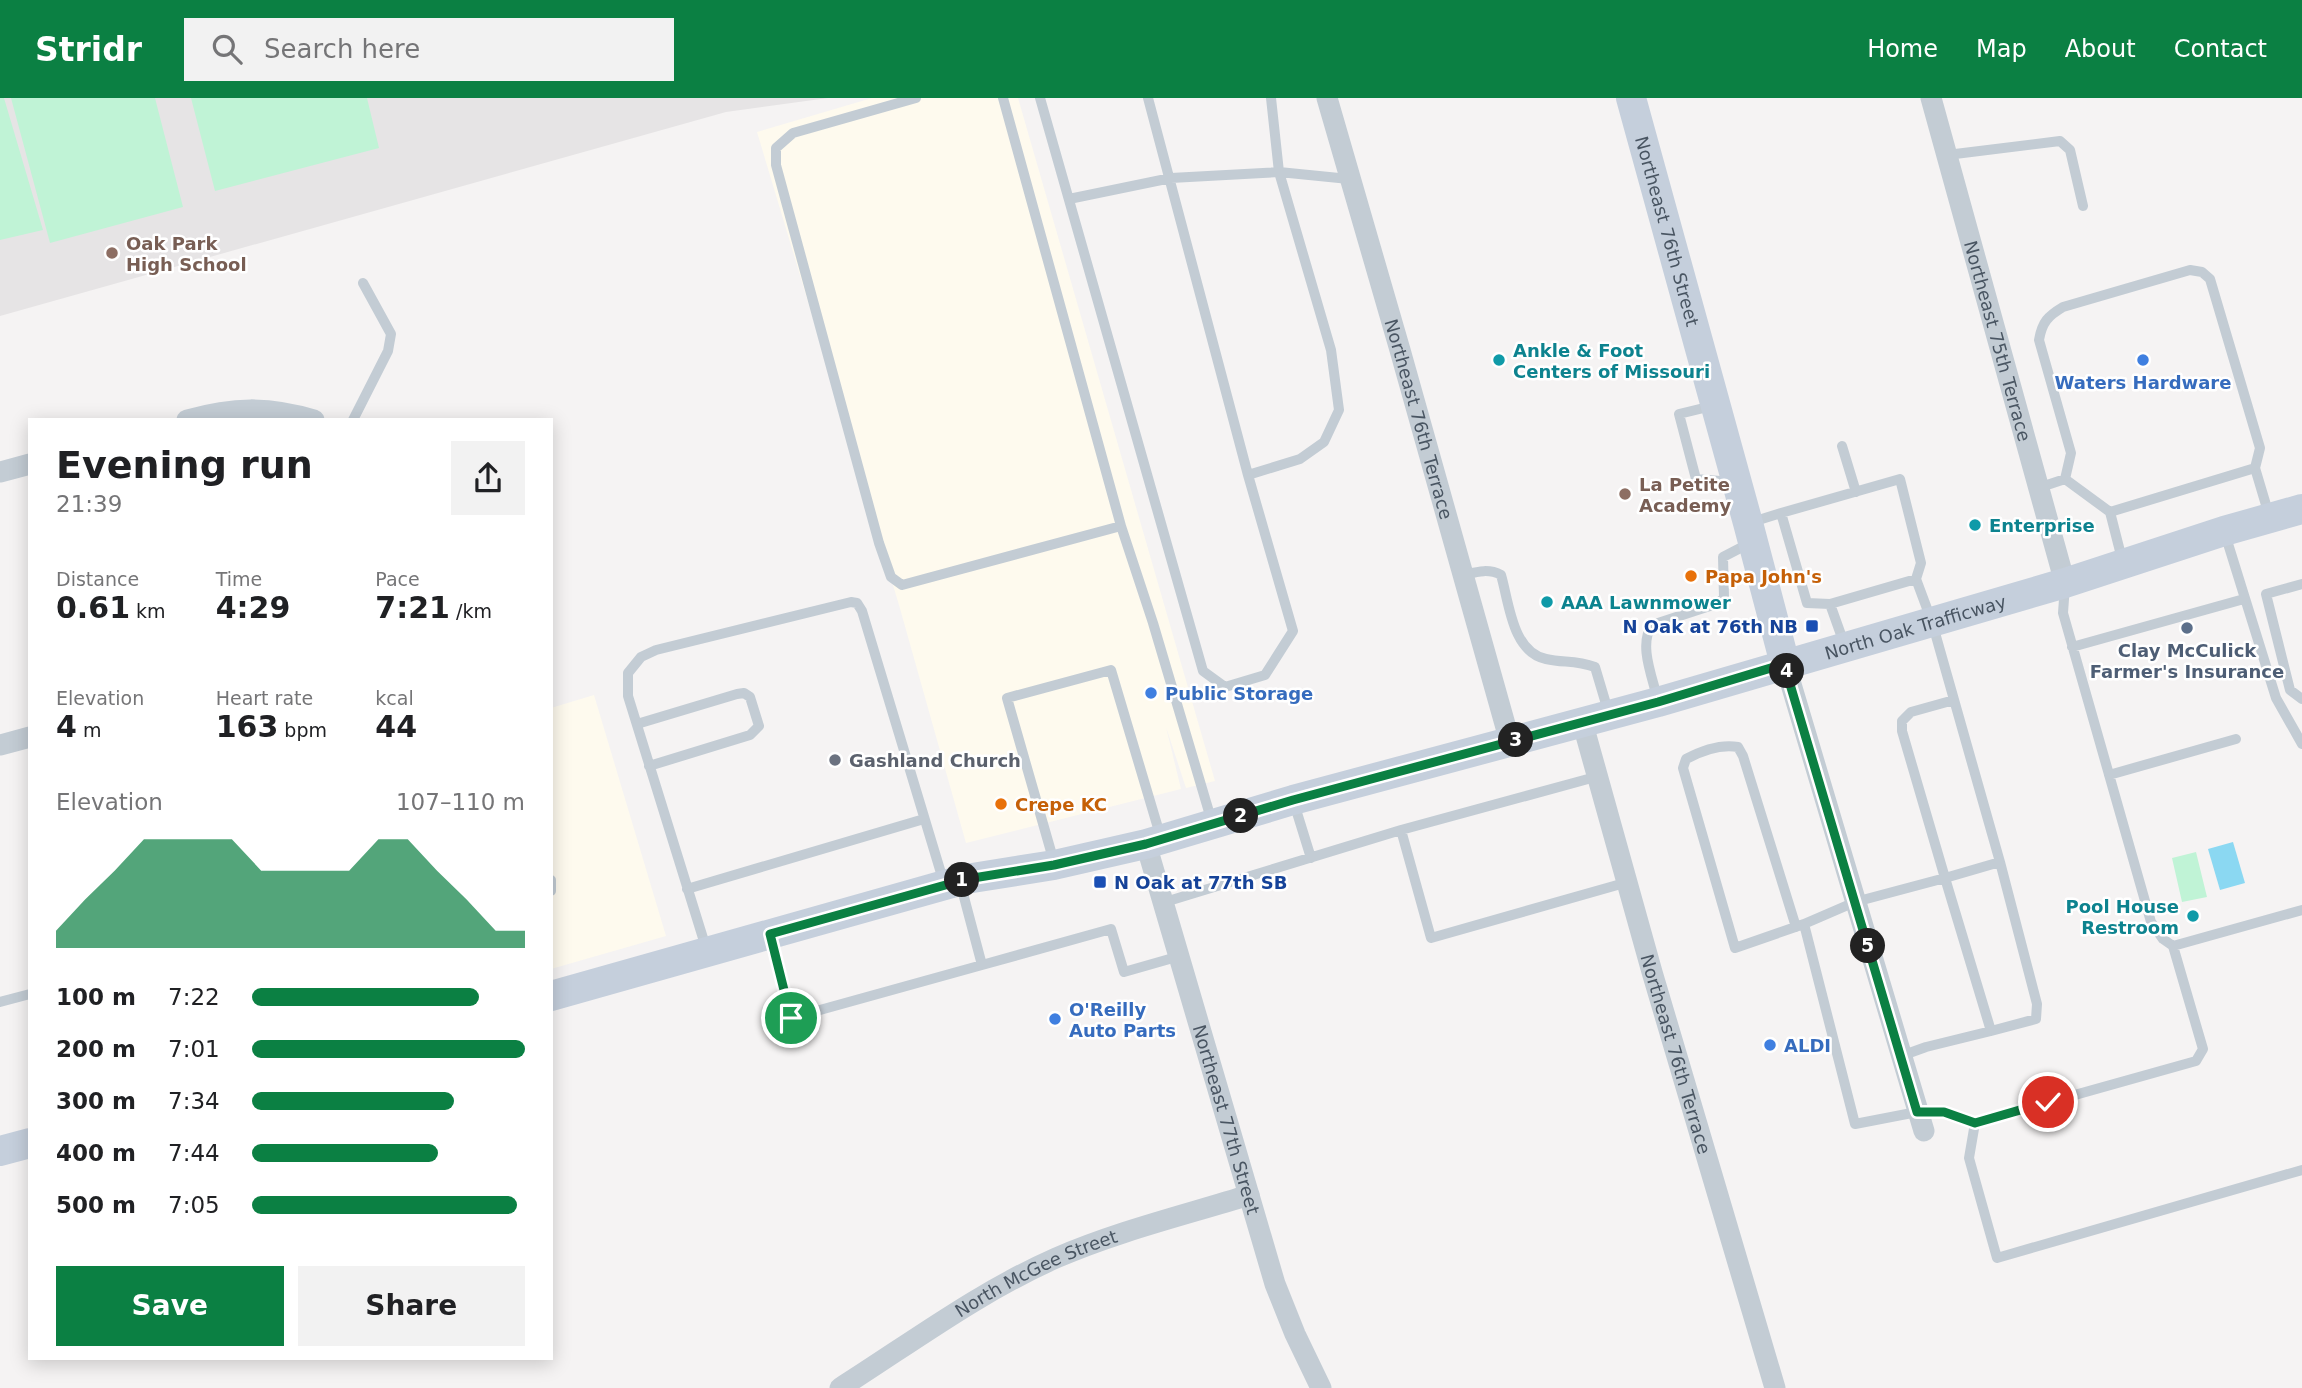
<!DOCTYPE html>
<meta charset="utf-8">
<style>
:root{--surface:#fff;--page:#f2f2f2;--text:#202124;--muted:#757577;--accent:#0b8043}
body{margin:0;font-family:"DejaVu Sans",sans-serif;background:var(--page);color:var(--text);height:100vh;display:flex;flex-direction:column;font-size:26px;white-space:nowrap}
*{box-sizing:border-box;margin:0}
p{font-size:23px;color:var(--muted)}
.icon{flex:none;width:38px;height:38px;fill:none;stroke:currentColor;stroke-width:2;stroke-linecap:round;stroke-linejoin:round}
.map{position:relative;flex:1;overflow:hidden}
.panel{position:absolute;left:28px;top:320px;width:525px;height:942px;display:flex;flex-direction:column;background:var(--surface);border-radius:0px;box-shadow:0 4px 18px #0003}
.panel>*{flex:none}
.pin{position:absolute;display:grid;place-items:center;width:60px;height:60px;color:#fff;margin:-30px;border:4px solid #fff;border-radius:50%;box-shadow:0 2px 7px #0007}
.km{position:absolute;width:35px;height:35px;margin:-18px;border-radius:50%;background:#222;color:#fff;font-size:19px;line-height:35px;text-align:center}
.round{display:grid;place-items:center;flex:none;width:74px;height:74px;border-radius:0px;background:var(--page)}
.summary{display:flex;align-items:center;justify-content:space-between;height:119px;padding:0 28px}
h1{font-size:38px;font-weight:800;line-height:52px}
.figures{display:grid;grid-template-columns:repeat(3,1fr);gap:10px;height:119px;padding:7px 28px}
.figures div{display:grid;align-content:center}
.figures b{font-size:30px;font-weight:800}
.figures small{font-size:19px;font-weight:400}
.figures p{font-size:19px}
.chart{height:196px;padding:14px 28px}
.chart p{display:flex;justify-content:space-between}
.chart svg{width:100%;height:126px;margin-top:7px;fill:var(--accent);opacity:.7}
.primary-button{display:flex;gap:14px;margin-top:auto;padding:14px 28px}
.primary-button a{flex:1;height:80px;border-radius:0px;background:var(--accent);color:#fff;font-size:28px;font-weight:800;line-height:80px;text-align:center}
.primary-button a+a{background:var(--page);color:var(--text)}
ul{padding:0 28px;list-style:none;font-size:23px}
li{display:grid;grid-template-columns:112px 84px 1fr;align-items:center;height:52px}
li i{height:18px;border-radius:9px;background:var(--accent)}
header{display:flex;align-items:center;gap:42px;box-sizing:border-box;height:98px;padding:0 35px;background:var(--accent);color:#fff}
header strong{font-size:33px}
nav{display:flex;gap:38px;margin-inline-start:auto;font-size:24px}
.search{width:490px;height:63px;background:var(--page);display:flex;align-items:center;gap:18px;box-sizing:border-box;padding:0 24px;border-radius:0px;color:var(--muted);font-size:26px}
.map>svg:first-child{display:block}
.commercial{fill:#fefaee}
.education{fill:#e6e4e5}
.green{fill:#c0f3d6}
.water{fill:#8bd8f2}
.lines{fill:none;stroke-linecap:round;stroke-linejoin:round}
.lane{stroke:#c3ccd4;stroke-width:10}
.street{stroke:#c3ccd4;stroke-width:21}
.secondary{stroke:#c5cfdc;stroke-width:30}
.route-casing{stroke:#fff;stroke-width:14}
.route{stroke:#0b8043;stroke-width:9}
.education-dot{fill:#8d6e63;stroke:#fff;stroke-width:2.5}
.culture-dot{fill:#0f9aa8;stroke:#fff;stroke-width:2.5}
.shop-dot{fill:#3f7fe0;stroke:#fff;stroke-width:2.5}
.food-dot{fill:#e8710a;stroke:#fff;stroke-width:2.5}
.transit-dot{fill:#1a4fb4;stroke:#fff;stroke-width:2.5}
.service-dot{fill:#5c6f8a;stroke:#fff;stroke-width:2.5}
.worship-dot{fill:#6b7280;stroke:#fff;stroke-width:2.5}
.labels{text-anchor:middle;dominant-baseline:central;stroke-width:5;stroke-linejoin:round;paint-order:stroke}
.street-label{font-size:18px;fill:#495562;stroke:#fff}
.education-label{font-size:18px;font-weight:bold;fill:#785e54;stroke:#fff;text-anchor:start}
.culture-label{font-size:18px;font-weight:bold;fill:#0d838f;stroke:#fff;text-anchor:start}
.shop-label{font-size:18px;font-weight:bold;fill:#366cbe;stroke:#fff;text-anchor:start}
.food-label{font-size:18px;font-weight:bold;fill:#c56008;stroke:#fff;text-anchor:start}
.transit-label{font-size:18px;font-weight:bold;fill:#164399;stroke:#fff;text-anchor:end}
.service-label{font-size:18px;font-weight:bold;fill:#4e5e75;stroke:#fff}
.worship-label{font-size:18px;font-weight:bold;fill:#5b616d;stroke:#fff;text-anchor:start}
</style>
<header>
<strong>Stridr</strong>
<div class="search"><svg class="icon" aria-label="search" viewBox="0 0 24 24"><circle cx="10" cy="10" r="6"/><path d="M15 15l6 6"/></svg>Search here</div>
<nav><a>Home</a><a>Map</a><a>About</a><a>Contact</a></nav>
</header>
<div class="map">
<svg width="2302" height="1290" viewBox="0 0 2302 1290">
<rect width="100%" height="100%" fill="#f5f3f3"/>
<!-- commercial -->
<path class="commercial" d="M872 0H1018L1215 683 1186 690 1166 629 1181 691 966 745 899 507 757 34Z
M594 597 666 838 551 871V610Z"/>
<!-- education -->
<path class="education" d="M0 0H828L726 14 0 218Z"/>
<!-- green -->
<path class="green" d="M0 0H4L43 132 0 142Z
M11 0H155L183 109 50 145Z
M191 0H367L379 50 215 93Z
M2196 754 2207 799 2182 804 2172 760Z"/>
<!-- water -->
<path class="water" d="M2233 744 2245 785 2220 792 2208 751Z"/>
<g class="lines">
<!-- lane -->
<path class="lane" d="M916 0 793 35 776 50V67L879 445 891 479 902 487 1121 428
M1003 0 1121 428 1153 525 1212 724
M1040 0 1203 573 1225 589 1265 577 1293 533 1248 377 1148 0
M1947 57 2060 43 2070 52 2083 108
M1069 101 1171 80 1279 74 1349 81
M1712 308 1679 316 1696 381 1732 384
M353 322 388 253 391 236 363 185
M1842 348 1856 394
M1248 377 1300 361 1324 344 1339 312 1331 252 1279 74 1271 0
M2065 381 2071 355 2039 242C2042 224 2048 218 2063 209L2190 172 2202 174 2210 181 2260 350 2255 370
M2038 390 2065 381 2110 414
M1781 415 1900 381 1921 465 1916 481
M1749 425 1781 415 1807 505 1830 506
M2225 436 2276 600 2302 646
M2123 465 2110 414 2255 370 2269 417
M1463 477C1476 474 1488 470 1501 477 1509 504 1512 554 1546 561 1564 565 1575 562 1595 569L1609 616
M2302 486 2266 496 2290 592 2302 601
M2065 487 2063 515 2151 824 2163 841 2173 848
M1845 548 1830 506 1916 481 1932 524 2000 764 1945 780 1902 633V623L1911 614 1954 602
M2072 549 2244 501
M1658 603C1653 580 1638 547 1652 527L1719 505 1724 499 1723 459 1750 445
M637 626 737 596 744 595 750 599 759 628 750 637 649 668
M2109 677 2236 641
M1294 705 1311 760
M1401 732 1599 678
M1054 764 1007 600 1111 572 1161 740
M551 782V793
M960 784 982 867 1111 831 1124 874 1180 858
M687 791 924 721
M1165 804 1401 732 1431 840 1628 784
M1796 829 1743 658 1738 649C1721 646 1701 653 1686 661L1683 670 1735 850 1804 826
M770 837 791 920 982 867
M707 853 628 598V575L641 559 656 552 851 504 857 505 862 513 944 785
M0 904 30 896
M1991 933 2036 921 2037 906 2000 764
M1901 958 1926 949 1991 933 1945 780 1855 804 1804 826 1855 1026 1917 1014H1944L1975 1025 2196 963 2203 951 2173 848 2302 812
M1975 1025 1969 1060 1997 1160 2302 1072"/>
<!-- street -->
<g class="street">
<path id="s1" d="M1327 0 1400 252 1510 644"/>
<path id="s2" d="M1931 0 2065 485"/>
<path d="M187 322C233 309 268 308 314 322"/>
<path d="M0 374 30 366"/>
<path d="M1785 566 1924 1033"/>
<path id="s3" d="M1582 623 1652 874 1775 1290"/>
<path d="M0 647 30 639"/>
<path id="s4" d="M1146 746 1275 1186 1295 1236 1321 1290"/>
<path id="s5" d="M840 1290C911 1245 979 1194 1056 1160 1118 1133 1185 1117 1249 1097"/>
</g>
<!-- secondary -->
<g class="secondary">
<path id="s6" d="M1631 0 1748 425 1785 566"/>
<path id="s7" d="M551 898 966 781 1054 767 1146 746 1293 702 1658 604 2065 485 2224 433 2302 411"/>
<path d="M0 1053 30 1045"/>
</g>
</g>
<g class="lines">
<!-- route casing -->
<g class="route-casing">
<path id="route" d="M791 920 770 836 967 781 1054 767 1146 746 1293 702 1658 604 1784 566 1917 1014H1944L1975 1025 2048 1004"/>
</g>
<!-- route -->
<use href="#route" class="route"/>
</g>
<!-- markers -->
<g class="education-dot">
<circle cx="112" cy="155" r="7"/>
<circle cx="1625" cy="396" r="7"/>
</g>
<g class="culture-dot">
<circle cx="1499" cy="262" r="7"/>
<circle cx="1975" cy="427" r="7"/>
<circle cx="1547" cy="504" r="7"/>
<circle cx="2193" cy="818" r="7"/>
</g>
<g class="shop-dot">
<circle cx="2143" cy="262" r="7"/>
<circle cx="1151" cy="595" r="7"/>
<circle cx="1055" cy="921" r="7"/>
<circle cx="1770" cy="947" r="7"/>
</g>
<g class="food-dot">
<circle cx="1691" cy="478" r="7"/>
<circle cx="1001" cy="706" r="7"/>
</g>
<g class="transit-dot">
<rect x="1805" y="521" width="14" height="14" rx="3.5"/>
<rect x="1093" y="777" width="14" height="14" rx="3.5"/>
</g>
<circle class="service-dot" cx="2187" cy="530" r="7"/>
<circle class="worship-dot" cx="835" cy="662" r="7"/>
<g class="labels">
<!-- street labels -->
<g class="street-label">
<text stroke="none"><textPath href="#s6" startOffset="138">Northeast 76th Street</textPath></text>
<text stroke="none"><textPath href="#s2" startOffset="252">Northeast 75th Terrace</textPath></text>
<text stroke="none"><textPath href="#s1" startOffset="334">Northeast 76th Terrace</textPath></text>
<text stroke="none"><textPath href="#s7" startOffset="1414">North Oak Trafficway</textPath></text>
<text stroke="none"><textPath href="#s3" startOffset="346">Northeast 76th Terrace</textPath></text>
<text stroke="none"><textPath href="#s4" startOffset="287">Northeast 77th Street</textPath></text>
<text stroke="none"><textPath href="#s5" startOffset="228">North McGee Street</textPath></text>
</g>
<!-- education labels -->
<g class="education-label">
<text x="126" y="145">Oak Park<tspan x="126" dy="21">High School</tspan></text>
<text x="1639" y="386">La Petite<tspan x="1639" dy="21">Academy</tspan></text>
</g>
<!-- culture labels -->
<g class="culture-label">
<text x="1513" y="252">Ankle &amp; Foot<tspan x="1513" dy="21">Centers of Missouri</tspan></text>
<text x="1989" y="427">Enterprise</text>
<text x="1561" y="504">AAA Lawnmower</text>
<text x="2179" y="808" text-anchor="end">Pool House<tspan x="2179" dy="21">Restroom</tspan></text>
</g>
<!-- shop labels -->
<g class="shop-label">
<text x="2143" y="284" text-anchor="middle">Waters Hardware</text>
<text x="1165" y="595">Public Storage</text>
<text x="1069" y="911">O'Reilly<tspan x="1069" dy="21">Auto Parts</tspan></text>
<text x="1784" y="947">ALDI</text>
</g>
<!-- food labels -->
<g class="food-label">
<text x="1705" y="478">Papa John's</text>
<text x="1015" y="706">Crepe KC</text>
</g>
<!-- transit labels -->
<g class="transit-label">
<text x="1798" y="528">N Oak at 76th NB</text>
<text x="1114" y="784" text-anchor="start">N Oak at 77th SB</text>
</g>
<!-- service labels -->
<g class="service-label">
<text x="2187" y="552">Clay McCulick<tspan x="2187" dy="21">Farmer's Insurance</tspan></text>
</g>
<!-- worship labels -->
<g class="worship-label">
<text x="849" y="662">Gashland Church</text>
</g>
</g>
</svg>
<div class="pin" style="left:791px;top:920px;background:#1e9e55"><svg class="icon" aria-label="arrive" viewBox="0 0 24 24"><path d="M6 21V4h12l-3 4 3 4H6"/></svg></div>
<div class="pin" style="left:2048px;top:1004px;background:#d93025"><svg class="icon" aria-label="check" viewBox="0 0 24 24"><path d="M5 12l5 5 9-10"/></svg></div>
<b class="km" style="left:962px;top:782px">1</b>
<b class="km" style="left:1241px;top:718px">2</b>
<b class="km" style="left:1516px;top:642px">3</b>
<b class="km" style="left:1787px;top:573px">4</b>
<b class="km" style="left:1868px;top:848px">5</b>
<section class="panel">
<div class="summary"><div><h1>Evening run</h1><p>21:39</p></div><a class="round"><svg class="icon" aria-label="share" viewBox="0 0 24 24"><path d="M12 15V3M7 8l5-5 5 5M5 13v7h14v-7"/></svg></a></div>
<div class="figures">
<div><p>Distance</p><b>0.61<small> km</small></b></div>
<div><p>Time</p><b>4:29</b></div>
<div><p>Pace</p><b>7:21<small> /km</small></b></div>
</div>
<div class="figures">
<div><p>Elevation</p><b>4<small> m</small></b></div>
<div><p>Heart rate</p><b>163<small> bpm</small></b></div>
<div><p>kcal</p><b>44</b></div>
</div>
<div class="chart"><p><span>Elevation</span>107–110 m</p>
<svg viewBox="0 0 160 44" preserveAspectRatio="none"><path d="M0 44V38L10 27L20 17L30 6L40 6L50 6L60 6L70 17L80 17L90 17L100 17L110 6L120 6L130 17L140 27L150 38L160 38V44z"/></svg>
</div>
<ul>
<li><b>100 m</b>7:22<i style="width:83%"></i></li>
<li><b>200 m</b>7:01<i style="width:100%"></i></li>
<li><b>300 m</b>7:34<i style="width:74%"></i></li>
<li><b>400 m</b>7:44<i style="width:68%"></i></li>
<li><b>500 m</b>7:05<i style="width:97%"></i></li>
</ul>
<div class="primary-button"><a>Save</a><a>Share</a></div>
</section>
</div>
